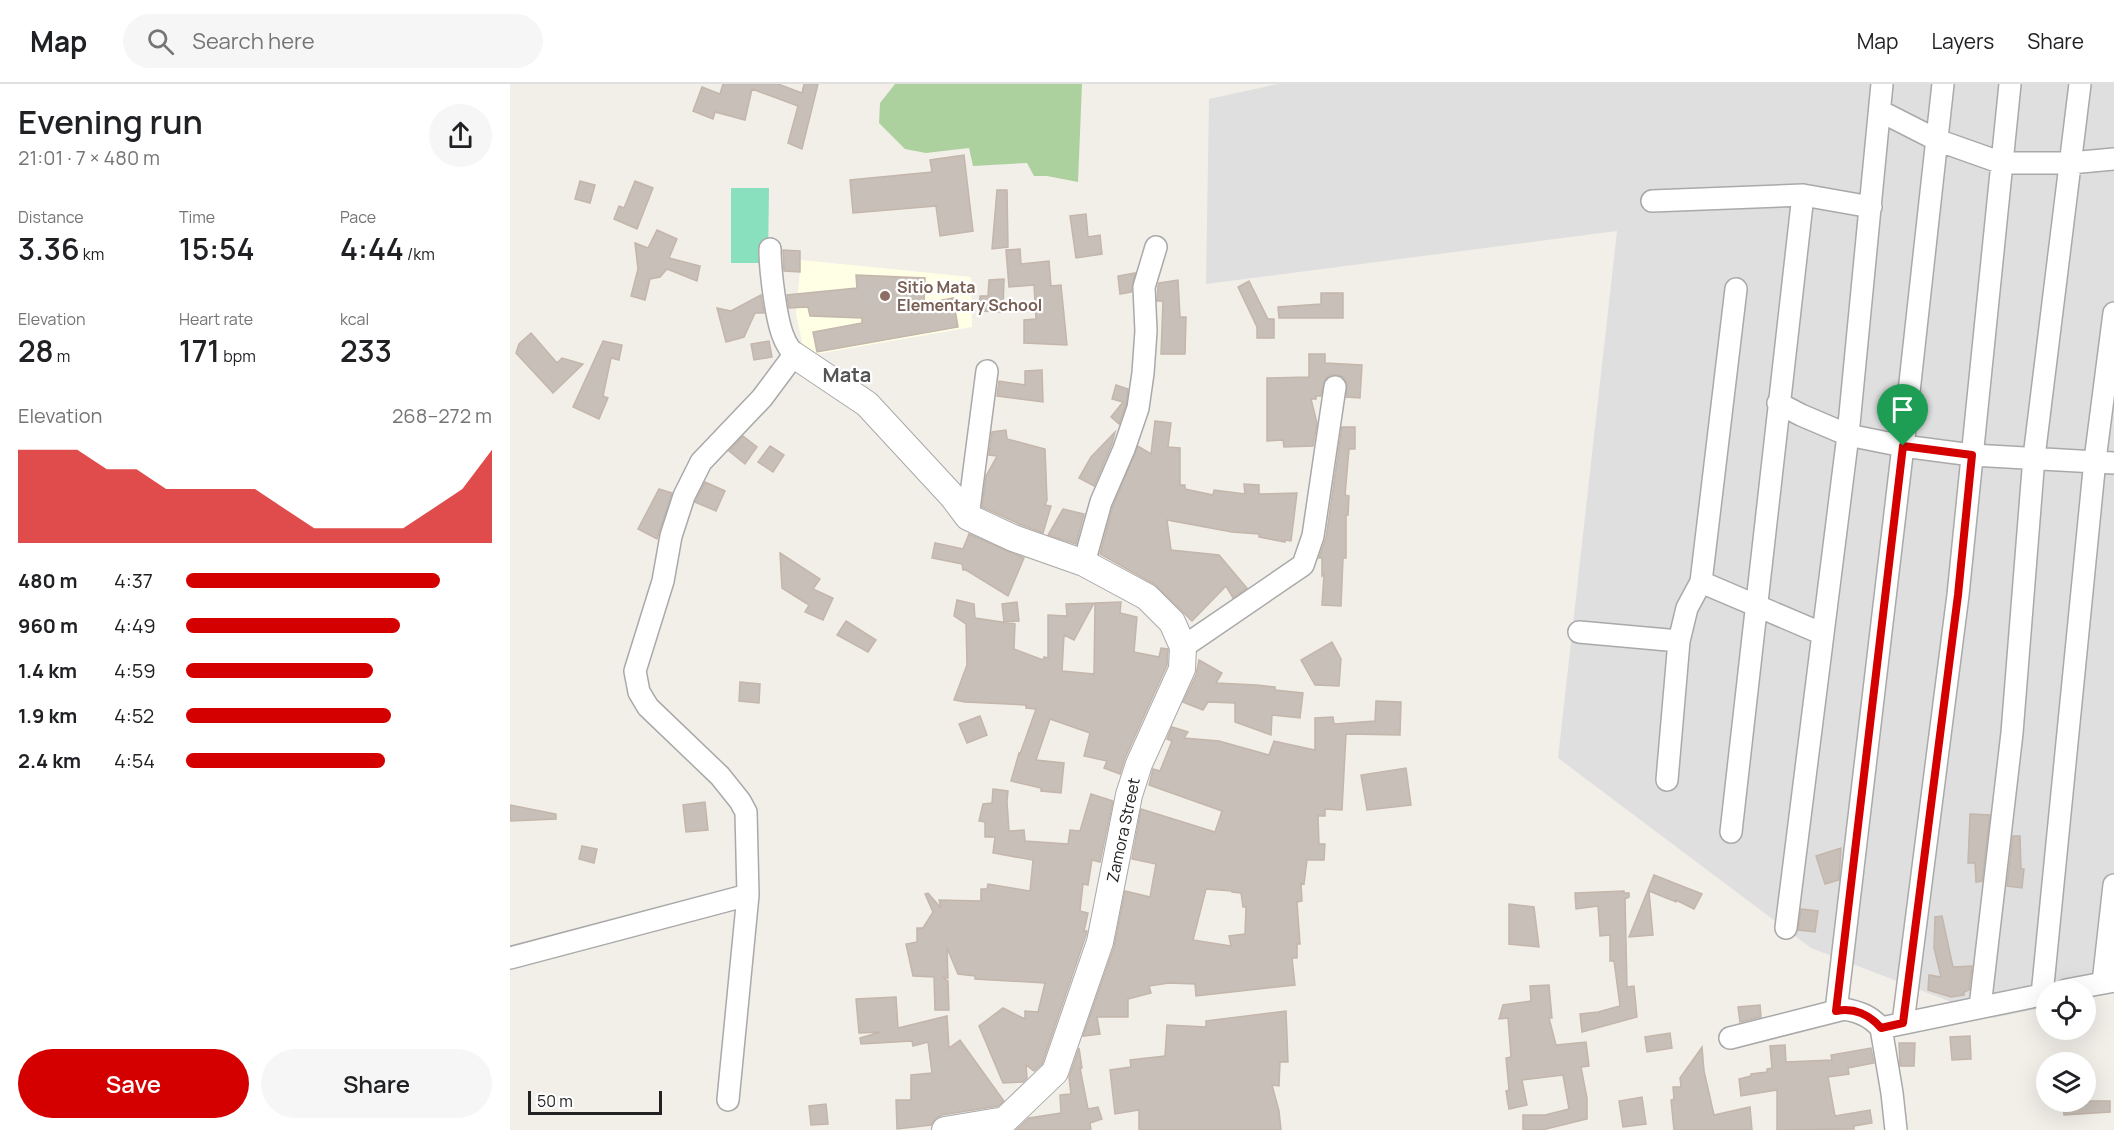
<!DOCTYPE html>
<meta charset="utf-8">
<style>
:root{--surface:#fff;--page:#f6f6f6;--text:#202124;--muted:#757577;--line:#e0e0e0;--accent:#d40000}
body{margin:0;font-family:Manrope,sans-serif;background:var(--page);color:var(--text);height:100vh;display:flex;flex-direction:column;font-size:22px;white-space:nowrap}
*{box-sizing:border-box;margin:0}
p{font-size:20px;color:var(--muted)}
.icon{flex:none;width:33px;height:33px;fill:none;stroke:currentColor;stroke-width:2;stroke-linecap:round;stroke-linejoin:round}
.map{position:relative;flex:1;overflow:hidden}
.side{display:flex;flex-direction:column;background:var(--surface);width:510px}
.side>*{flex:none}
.controls{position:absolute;left:1526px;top:896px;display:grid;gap:12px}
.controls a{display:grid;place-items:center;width:60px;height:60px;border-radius:50%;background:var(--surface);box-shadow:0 6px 24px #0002;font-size:30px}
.scale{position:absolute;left:18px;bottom:15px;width:134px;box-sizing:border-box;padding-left:6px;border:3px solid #222;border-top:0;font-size:16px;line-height:21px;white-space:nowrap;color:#222;-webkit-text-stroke:4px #fff;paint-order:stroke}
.pin{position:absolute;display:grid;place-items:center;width:51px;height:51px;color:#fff;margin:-62px -26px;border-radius:50% 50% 50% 0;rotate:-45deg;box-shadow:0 0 6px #0007}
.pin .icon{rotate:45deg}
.round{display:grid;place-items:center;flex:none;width:63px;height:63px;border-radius:32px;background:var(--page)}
.headline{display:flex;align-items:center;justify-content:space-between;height:102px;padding:0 18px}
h1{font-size:33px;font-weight:600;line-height:45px}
.stats{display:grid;grid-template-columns:repeat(3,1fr);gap:9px;height:102px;padding:6px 18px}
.stats div{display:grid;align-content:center}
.stats b{font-size:30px;font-weight:600}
.stats small{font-size:16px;font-weight:400}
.stats p{font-size:16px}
.chart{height:168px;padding:12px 18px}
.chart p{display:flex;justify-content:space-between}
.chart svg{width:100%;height:108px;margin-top:6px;fill:var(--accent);opacity:.7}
.action{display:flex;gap:12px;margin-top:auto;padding:12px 18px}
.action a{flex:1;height:69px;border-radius:36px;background:var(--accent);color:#fff;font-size:24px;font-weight:600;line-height:69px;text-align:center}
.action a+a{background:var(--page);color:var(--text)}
ul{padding:0 18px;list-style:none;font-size:20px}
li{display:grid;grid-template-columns:96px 72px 1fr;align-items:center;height:45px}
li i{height:15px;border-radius:8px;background:var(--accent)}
header{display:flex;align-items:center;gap:36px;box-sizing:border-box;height:84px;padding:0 30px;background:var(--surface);border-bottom:2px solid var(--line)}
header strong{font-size:28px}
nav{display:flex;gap:33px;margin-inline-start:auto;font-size:21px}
.search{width:420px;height:54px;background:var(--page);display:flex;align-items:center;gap:15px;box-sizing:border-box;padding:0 21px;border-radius:33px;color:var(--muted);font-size:22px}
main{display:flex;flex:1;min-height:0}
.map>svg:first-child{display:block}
.residential{fill:#e0dfdf}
.education{fill:#ffffe5}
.forest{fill:#add19e}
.pitch{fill:#88e0be}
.building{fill:#c7bfb8;stroke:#c4b6ab;stroke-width:1.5;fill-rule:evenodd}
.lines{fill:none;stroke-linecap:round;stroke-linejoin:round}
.minor-casing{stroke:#a9a9a9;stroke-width:24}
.tertiary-casing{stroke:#a9a9a9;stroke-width:28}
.minor{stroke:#fff;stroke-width:21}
.tertiary{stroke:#fff;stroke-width:26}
.route-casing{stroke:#fff;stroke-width:12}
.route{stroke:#d40000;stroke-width:8}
.education-dot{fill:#8d6e63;stroke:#fff;stroke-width:2}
.labels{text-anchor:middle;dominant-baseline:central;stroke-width:4.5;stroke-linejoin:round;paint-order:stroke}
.education-label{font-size:16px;font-weight:bold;fill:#785e54;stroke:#fff;text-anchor:start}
.street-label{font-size:16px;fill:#222;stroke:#fff}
.quarter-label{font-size:20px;font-weight:bold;fill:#555;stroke:#fff}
</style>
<header>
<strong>Map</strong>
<div class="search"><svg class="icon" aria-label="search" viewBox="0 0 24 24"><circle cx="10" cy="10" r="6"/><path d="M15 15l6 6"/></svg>Search here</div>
<nav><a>Map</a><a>Layers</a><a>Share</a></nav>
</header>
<main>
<section class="side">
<div class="headline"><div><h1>Evening run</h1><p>21:01 · 7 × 480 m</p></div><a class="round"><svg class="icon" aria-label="share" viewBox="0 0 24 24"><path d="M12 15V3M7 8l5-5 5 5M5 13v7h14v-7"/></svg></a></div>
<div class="stats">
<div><p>Distance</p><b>3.36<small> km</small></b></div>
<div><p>Time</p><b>15:54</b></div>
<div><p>Pace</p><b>4:44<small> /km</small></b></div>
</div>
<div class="stats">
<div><p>Elevation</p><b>28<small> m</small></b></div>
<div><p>Heart rate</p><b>171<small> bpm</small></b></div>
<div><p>kcal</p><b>233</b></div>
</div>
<div class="chart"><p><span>Elevation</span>268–272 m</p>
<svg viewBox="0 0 160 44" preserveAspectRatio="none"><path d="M0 44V6L10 6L20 6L30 14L40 14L50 22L60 22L70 22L80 22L90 30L100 38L110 38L120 38L130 38L140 30L150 22L160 6V44z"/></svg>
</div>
<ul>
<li><b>480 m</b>4:37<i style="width:83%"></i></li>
<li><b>960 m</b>4:49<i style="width:70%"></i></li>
<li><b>1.4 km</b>4:59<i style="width:61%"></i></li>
<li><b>1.9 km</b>4:52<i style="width:67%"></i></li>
<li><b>2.4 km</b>4:54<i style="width:65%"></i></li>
</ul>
<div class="action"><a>Save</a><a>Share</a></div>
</section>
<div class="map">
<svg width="1604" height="1046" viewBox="0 0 1604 1046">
<rect width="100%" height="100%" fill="#f2efe9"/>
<!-- residential -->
<path class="residential" d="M768 0H1604V908L1575 914V906H1536V923L1483 934 1301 864 1048 674 1107 147 696 200 699 15Z"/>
<!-- education -->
<path class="education" d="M291 176 461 193 462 243 295 272 286 230Z"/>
<!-- forest -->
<path class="forest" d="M385 0H572L568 98 537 92H524L517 79 463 82 459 64 416 69 395 65 369 39 370 19Z"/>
<!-- pitch -->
<path class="pitch" d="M221 104H259L258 179H221Z"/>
<!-- building -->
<path class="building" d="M213 0H268L292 9 294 0H308L292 65 278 59 288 22 242 5 235 36 205 28 203 35 183 27 192 3 210 10Z
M454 71 463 147 430 152 426 122 343 129 340 96 422 88 420 76Z
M70 97 85 101 80 119 65 115Z
M125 97 143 104 127 145 104 135 109 122 114 124Z
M487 106H497L498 163 482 165Z
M576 130 578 153 590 151 592 170 566 174 560 132Z
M147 146 167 155 159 174 190 182 187 197 157 185 150 193 140 195 135 216 121 212 128 185 125 159 138 164Z
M510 165 511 180 539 177 541 202 551 201 557 261 514 259V236L526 235 524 201 499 203 496 166Z
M273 166 290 167V188L274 187Z
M625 189 621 208 610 210 608 192Z
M346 191 415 194 414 220 443 214 448 243 307 268 303 248 352 239V234L300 232 298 223 279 224 277 211 347 204Z
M494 195 493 228 469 227 470 212H478L479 196Z
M668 196 670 233H676L675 270H651L653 217H647L648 202 649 199Z
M739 197 758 235H764V254H747V243L728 203Z
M811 209H833V234H769L768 223 811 220Z
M251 211 254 229H245L234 253 216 258 207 224 221 227Z
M21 249 47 279 52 274 73 280 43 309 6 269 9 260Z
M93 257 112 261 109 276 101 274 93 312 98 314 89 335 63 323Z
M259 257 262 273 244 276 241 260Z
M799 270H815V279L852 281 850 314 836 313 837 299 833 293 827 291H820L815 296 811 312H806V315H801L807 339 803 362 774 363 773 356 757 357V294L799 293Z
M532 286 533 318 487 312 489 297 515 301V287Z
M606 301 618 305 616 321 609 340 601 333 613 318 602 315Z
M645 337 661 339 658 363 670 364V401H675V405L703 411 704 406 735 410 734 400 749 401V410L787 409 781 457 775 456V458L754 454 749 453V450L722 448 657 436 661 466 709 471 737 504 723 514 716 502 682 537 644 500 590 470 603 422 628 362 641 370Z
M832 343H845V365H839L835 411 839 412 838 431H836V474H833L831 522 812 521 814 490 812 492V474H809L816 454Z
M496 346 497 355 535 365 537 416 535 421 541 422 533 449 509 440 472 423 476 392 487 372 479 371 482 348Z
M605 348 602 360 584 402 569 394 581 373Z
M233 352 247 363 235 380 219 367Z
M260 362 274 371 263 388 248 378Z
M195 398 215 407 206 427 185 418Z
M149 405 162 409 147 455 128 445Z
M553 425 574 430 566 460 538 451Z
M459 450 514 474 498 512 456 486H453L452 480 422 474 425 459 453 465Z
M270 469 310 495 303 505 323 514 313 536 295 528 299 521 272 504Z
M447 516 464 520 465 534 505 540 504 565 533 576 534 573 538 574V531L557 532 556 520 584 519 564 556 554 551 552 587 584 590 585 519 611 518 610 529 627 533 624 568 649 573 651 564 658 565 657 581 615 674 610 690 594 684 597 677 574 672 580 649 540 635 526 676 554 679 551 709 531 707V704L501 697 509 669 510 670 526 625 516 624V621L455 618 444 616 457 581 456 540 444 532Z
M507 518 509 537 494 538 492 520Z
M336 537 366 556 358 568 327 551Z
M822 558 831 575 829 602 805 601 791 576Z
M689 576 712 589 706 599 747 601 765 603V606L793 609 790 634 762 631 761 651 725 638V619L698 618 693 626 673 618 686 591Z
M230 598 250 600 249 619 229 617Z
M866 617 891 618 890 651 836 650 832 726 815 725V732H808L809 760H815L814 776H797L794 800 791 799 792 817 787 818 790 860H787V874H782L785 901 686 912 685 900 659 899 639 902 641 909 618 915V933H587L590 950 573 952 604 863 615 807 640 813 646 780 622 775 631 725 705 748 712 727 639 701 643 685 650 687 662 657 657 655 662 643 678 648 674 654 709 657 759 671 764 657 805 666V634L823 633 824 640 865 637ZM696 805 722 807V808L731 809 733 823H736L735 850 719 852 721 862 683 856Z
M470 632 477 651 457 659 449 640Z
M896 684 901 721 857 726 851 691Z
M483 705 498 707 497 718 499 747 514 746 515 757 558 760 560 746 570 747 581 710 603 717 590 778 582 776 578 801 573 800 570 827 578 829 574 847H577L575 854 532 980 524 987 516 981 517 994 513 998 493 999 469 942 493 924 515 935V927L528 928 535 899 465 895V892L448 890 437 864 438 894 432 893 438 897 439 926H425L424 893 403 892 396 860 407 858V844H413L423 828 415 810 418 809 431 824 429 816 471 817V805H477L478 800 520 807 523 776 483 769 485 753H475V738L469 737 473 720 482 719Z
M195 718 198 746 176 748 173 721Z
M0 721 46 730V735L0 737Z
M1460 730 1480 731 1472 797 1466 798 1465 779H1458Z
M1503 752H1510L1511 785H1514L1512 804 1497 802Z
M72 762 87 765 84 779 69 775Z
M1331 764 1329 796 1315 800 1306 772Z
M1144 791 1192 810 1184 825 1166 816V818L1139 807 1143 851 1119 853Z
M1114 807V809H1119V813L1115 815 1117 903 1124 902 1127 933 1072 948 1070 930 1088 928 1110 922 1104 877H1100V851L1090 852 1088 822 1066 825 1065 809Z
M999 820 1024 823 1029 863 999 860Z
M1291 825 1308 827 1305 848 1288 846Z
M1432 832 1443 883 1462 882 1459 906 1454 908V911L1441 913 1418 906 1419 891 1431 893 1424 864 1425 833Z
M1039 901 1042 934H1039L1046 961 1076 958 1079 982 1071 983 1077 1014V1035L1032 1046H1013V1031H1035L1059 1025 1053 991 1012 996 1017 1021 999 1025 996 1007 999 1006 996 974 1001 973 998 934 989 935 993 921 1021 917 1020 902Z
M386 913 388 944 437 932 439 964 450 956 494 1017 488 1022 432 1031 425 1035 421 1041 387 1045 386 1016H401V991L422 989 418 958 403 962 402 957 351 960 350 954 371 948 349 949 346 915Z
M1250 921 1251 933 1230 938 1228 923Z
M776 927 778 978H770L769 1002 762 1001 769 1027 771 1046H629V1026L605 1030 600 986 621 983 620 976 655 972 657 941 696 943V937Z
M1160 949 1162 964 1137 968 1135 953Z
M1460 952 1461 975 1442 976 1440 953Z
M1389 959H1405L1404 982H1390Z
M1275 961 1276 978 1322 976 1321 971 1361 964 1364 979 1338 984 1339 990 1318 993 1325 1032 1360 1026 1362 1039 1344 1042V1045L1267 1046V1006L1231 1012 1229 995 1241 992V990L1257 988V985L1262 984 1260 962Z
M1192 963 1194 987 1204 1031 1240 1023 1242 1046H1164L1161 1016 1164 1015 1163 1003H1171L1170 994Z
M569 964 572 984H570L578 1025 588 1023 592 1035 580 1039 581 1046H506L519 1034 551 1029 550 1011 561 1010 559 993Z
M1132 1013 1136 1040 1113 1043 1109 1017Z
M1553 1017H1600V1028L1554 1031Z
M316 1020 318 1040 301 1041 299 1022Z"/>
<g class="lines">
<!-- minor casing -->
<g class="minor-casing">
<path id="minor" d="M1370 27 1427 56 1492 79H1560L1604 75
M1142 117 1293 111 1361 123
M1268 319 1291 331 1338 351 1393 362 1462 371 1604 379
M458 433 477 287
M574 479 591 418 614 365 628 324 633 289 636 247 634 203 646 163
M1191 498 1313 550
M1069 548 1169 557
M673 563 793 481 803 452 825 303
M1157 696 1169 557 1177 524 1191 498 1226 205
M1221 748 1293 111
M1276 844 1338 351 1372 0
M0 874 238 811 236 728 230 717 210 692 138 623 129 608 125 587 153 497 161 452 174 412 191 378 252 314 284 271C280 265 276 260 274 254 266 237 260 185 260 165
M1593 899 1604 801
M1556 906 1604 897
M1532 911 1585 376 1604 229
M1470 923 1502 649 1524 373 1570 0
M1326 927 1393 362 1433 0
M1393 939 1448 511 1500 0
M1371 944 1536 910
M1371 944 1382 1009 1386 1046
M1220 954 1334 925C1350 928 1360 932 1371 944
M218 1016 238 811"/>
</g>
<!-- tertiary casing -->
<g class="tertiary-casing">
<path id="tertiary" d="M284 271 357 320 443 413 458 433 503 454 574 479 637 513 662 538 673 563 672 585 629 680 619 711 590 858 545 988 495 1036 435 1046"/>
</g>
<!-- minor -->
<use href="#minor" class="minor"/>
<!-- tertiary -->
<use href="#tertiary" class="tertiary"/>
</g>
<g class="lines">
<!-- route casing -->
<g class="route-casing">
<path id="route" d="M1393 362 1462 371 1448 511 1393 939 1371 944C1360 931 1344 923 1326 927Z"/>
</g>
<!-- route -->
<use href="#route" class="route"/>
</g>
<!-- markers -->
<circle class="education-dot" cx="375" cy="212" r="6"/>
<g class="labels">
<!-- education labels -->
<g class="education-label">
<text x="387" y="203">Sitio Mata<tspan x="387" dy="18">Elementary School</tspan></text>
</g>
<!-- street labels -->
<g class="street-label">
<text transform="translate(613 746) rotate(-78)">Zamora Street</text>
</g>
<!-- quarter labels -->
<g class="quarter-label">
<text x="337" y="290">Mata</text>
</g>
</g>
</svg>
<div class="controls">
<a><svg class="icon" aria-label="locate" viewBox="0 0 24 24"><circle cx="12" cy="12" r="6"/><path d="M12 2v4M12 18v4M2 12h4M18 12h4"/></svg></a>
<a><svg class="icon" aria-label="layers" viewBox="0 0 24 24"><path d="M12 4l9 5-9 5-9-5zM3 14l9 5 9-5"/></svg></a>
</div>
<div class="scale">50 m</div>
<div class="pin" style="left:1393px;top:362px;background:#1e9e55"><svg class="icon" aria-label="arrive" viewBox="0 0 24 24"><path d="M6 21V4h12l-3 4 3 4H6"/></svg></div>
</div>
</main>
